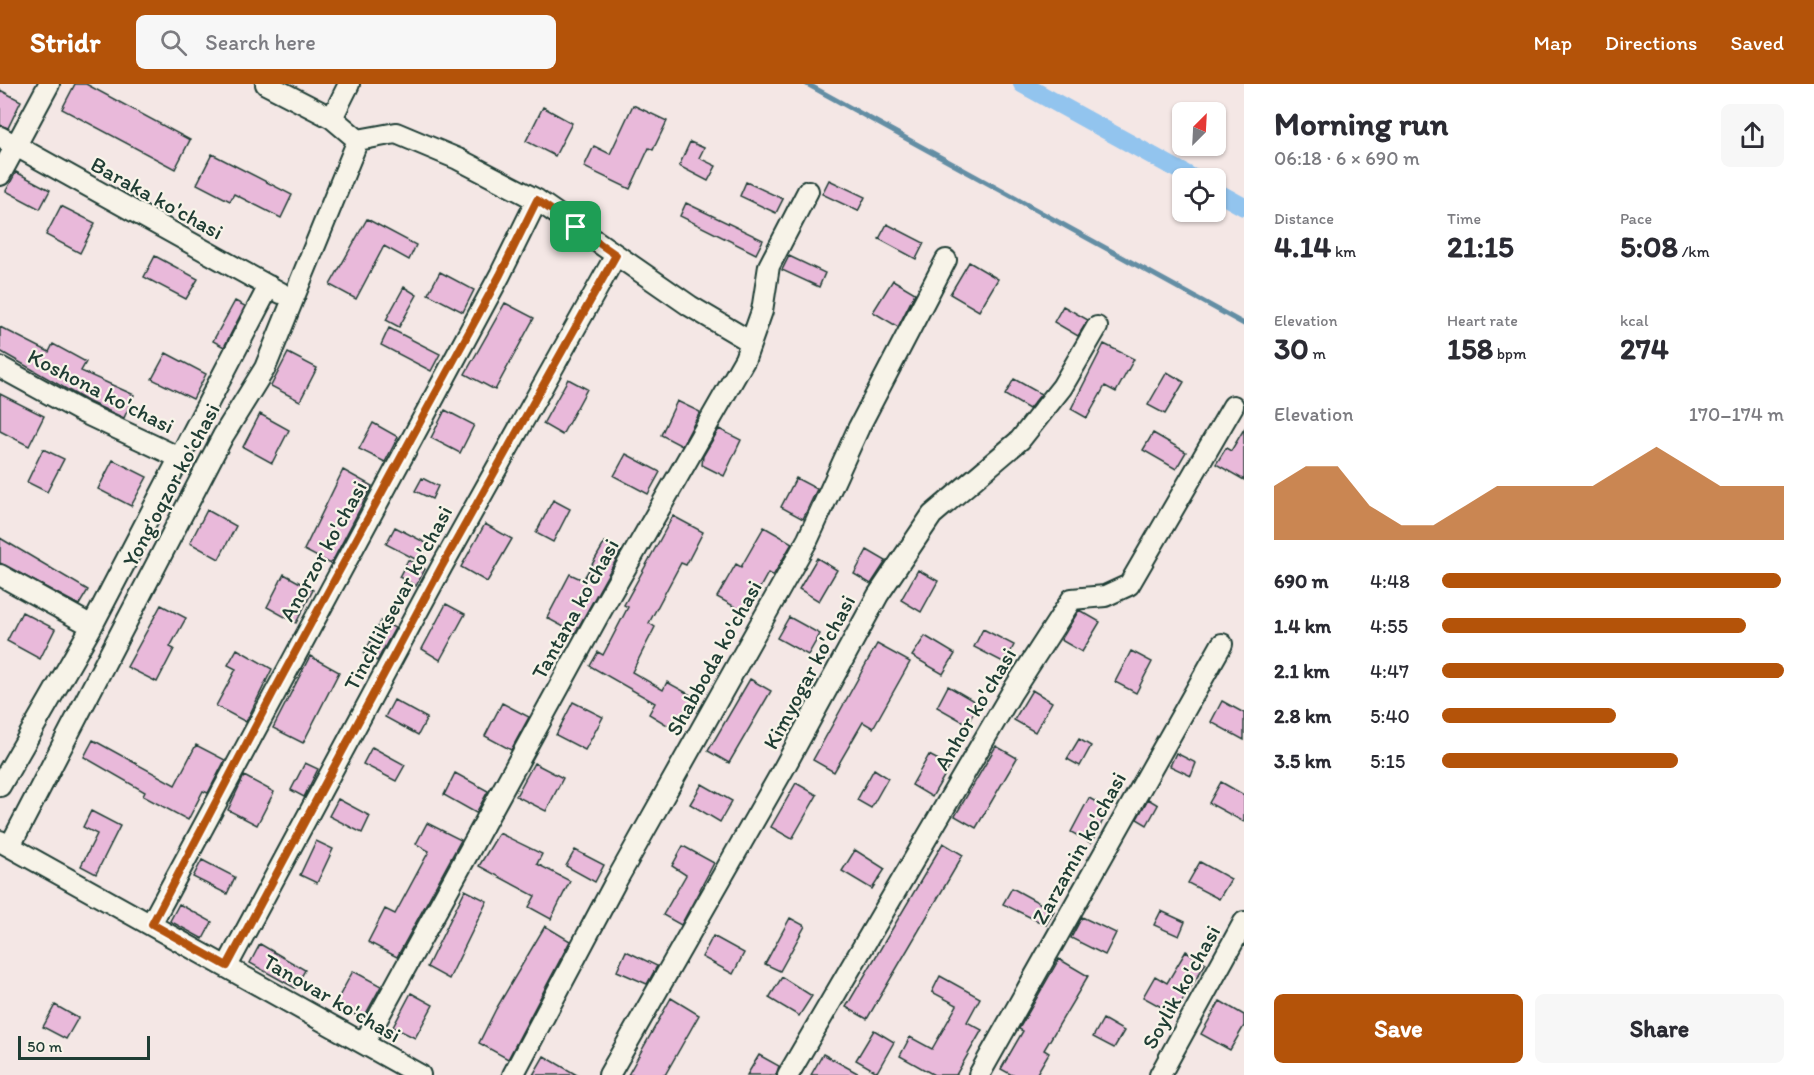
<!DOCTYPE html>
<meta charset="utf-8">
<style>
:root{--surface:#fff;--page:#f7f7f7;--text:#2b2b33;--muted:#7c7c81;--accent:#b45309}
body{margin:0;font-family:Itim,sans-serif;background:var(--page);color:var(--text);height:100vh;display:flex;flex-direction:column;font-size:22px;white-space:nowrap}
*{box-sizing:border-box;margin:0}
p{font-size:20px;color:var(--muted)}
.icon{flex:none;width:33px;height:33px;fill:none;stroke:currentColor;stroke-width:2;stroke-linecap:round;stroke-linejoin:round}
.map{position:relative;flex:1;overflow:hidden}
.sheet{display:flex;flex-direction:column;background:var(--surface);width:570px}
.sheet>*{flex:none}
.needle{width:39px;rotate:24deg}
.tools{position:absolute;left:1172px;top:18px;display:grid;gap:12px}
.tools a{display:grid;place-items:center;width:54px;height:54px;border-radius:9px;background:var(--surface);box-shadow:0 2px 4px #0004;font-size:30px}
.scale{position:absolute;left:18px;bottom:15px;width:132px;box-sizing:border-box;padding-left:6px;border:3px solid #1f3d34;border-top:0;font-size:16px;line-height:21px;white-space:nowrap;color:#1f3d34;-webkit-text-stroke:4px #f7f3e8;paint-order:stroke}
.pin{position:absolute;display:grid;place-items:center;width:51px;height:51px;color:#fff;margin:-26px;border-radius:12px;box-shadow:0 3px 9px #0006}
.round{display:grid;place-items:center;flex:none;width:63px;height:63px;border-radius:9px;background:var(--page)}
.overview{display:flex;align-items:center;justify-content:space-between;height:102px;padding:0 30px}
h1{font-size:33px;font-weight:800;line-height:45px}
.stats{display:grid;grid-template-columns:repeat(3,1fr);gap:9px;height:102px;padding:6px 30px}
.stats div{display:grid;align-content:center}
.stats b{font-size:30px;font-weight:800}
.stats small{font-size:16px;font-weight:400}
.stats p{font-size:16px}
.chart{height:168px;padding:12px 30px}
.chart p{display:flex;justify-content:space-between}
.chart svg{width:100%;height:108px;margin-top:6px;fill:var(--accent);opacity:.7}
.button{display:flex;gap:12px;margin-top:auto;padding:12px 30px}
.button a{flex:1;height:69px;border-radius:9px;background:var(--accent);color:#fff;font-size:24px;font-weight:800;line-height:69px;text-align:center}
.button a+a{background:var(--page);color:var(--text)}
ul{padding:0 30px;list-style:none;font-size:20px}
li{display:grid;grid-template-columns:96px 72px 1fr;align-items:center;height:45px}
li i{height:15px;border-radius:8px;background:var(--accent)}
header{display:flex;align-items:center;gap:36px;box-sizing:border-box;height:84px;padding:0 30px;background:var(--accent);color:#fff}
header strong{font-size:28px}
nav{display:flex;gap:33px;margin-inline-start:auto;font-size:21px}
.search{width:420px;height:54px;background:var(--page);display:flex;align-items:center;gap:15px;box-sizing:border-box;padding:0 21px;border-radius:9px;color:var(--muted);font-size:22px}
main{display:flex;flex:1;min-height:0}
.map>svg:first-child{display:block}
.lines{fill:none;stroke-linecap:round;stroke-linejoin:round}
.stream{stroke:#648ea4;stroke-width:5}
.canal{stroke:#92c4ee;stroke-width:18}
.building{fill:#e9b9da;stroke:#1f3d34;stroke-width:1.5}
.street-casing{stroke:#1f3d34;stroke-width:24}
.street{stroke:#f7f3e8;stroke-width:20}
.route-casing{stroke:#fff;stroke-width:12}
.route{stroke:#b45309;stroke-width:8}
.labels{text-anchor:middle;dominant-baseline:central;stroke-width:4.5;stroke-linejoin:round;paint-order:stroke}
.street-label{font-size:22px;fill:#1f3d34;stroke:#f7f3e8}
</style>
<header>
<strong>Stridr</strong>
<div class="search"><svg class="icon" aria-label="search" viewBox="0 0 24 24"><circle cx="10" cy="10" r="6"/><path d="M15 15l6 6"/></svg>Search here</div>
<nav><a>Map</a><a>Directions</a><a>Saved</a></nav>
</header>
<main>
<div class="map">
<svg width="1244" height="991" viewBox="0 0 1244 991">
<rect width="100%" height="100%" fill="#f4e7e5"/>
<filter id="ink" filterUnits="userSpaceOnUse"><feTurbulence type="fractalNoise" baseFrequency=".0167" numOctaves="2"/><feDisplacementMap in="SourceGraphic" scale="12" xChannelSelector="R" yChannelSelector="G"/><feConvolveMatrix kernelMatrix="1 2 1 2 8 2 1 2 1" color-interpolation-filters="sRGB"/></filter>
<g filter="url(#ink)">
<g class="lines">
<!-- stream -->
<path class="stream" d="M807 0 1244 240"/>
<!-- canal -->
<path class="canal" d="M1022 0 1193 94
M1215 107 1244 123"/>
</g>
<!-- building -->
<path class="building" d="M75 0H86L190 56 175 85 62 25Z
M0 6 21 17 8 44 0 41Z
M633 21 667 37 653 66 649 64 630 105 584 83 594 62 610 70Z
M543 23 572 39 555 72 526 57Z
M690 58 704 64 699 74 716 82 708 97 679 82Z
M212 70 292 111 281 134 234 110 230 117 197 100Z
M16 88 50 106 40 125 6 107Z
M829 96 865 113 858 127 822 110Z
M746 98 783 115 776 129 740 112Z
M686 119 763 156 756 170 680 132Z
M61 122 95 139 80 169 46 151Z
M367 135 416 161 409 176 384 162 356 215 330 201Z
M887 140 924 159 916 175 879 155Z
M155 172 198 195 186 215 144 193Z
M789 172 825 189 819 203 782 186Z
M969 178 998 195 979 227 950 210Z
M440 188 474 206 463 228 428 210Z
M893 196 915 209 898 243 873 228Z
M404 203 417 211 399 243 386 236Z
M235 217 245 222 224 263 213 257Z
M505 219 534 234 495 306 465 290Z
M1063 222 1088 236 1078 252 1054 238Z
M0 243 49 268 53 260 86 278 81 287 134 311 124 334 89 318 0 267Z
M389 244 440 270 431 287 381 261Z
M1104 260 1134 275 1116 308 1105 302 1087 334 1071 325Z
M166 269 206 290 193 315 152 295Z
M288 269 317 284 300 317 271 302Z
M1167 288 1184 298 1165 330 1148 321Z
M568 295 587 305 562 351 543 340Z
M1014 295 1041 310 1029 325 1005 311Z
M0 310 44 332 29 362 0 347Z
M677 317 700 328 682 362 661 351Z
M445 326 474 341 460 369 431 354Z
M260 330 289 346 272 379 243 363Z
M373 339 398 353 385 378 359 365Z
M719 345 741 356 724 392 702 381 703 372Z
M1244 345V396L1216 380 1226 364 1231 367Z
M1153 349 1186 368 1176 385 1143 366Z
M43 365 64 375 47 408 27 398Z
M626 370 660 388 648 410 614 392Z
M113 376 147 393 131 422 98 405Z
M343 386 372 402 331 480 304 466Z
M422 394 438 402 432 415 415 407Z
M796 394 817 405 803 435 781 423Z
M553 416 570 425 553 458 536 449Z
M207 426 236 442 219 475 190 459Z
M673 432 703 448 686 481 681 479 649 539 655 543 632 588 663 606 667 598 696 614 677 647 649 630 655 619 590 582 598 568 603 571 628 523 624 521Z
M485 440 512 455 487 498 461 483Z
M395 443 428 460 419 477 386 460Z
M764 443 792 459 773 492 768 489 746 529 717 513 736 480 741 483Z
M0 454 88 506 79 521 0 479Z
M605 458 621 467 575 549 547 534 570 490 583 496Z
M867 466 886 477 871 500 854 490Z
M817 474 837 486 819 517 799 505Z
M408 476 425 485 416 502 399 493Z
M918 486 938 497 921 528 901 516Z
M284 490 313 506 296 539 267 523Z
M446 520 465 530 440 576 422 565Z
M161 521 186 534 170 563 174 565 157 598 127 583Z
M1079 526 1100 538 1082 568 1061 556Z
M22 528 55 545 40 575 7 557Z
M789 533 820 550 808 571 777 554Z
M381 537 395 544 377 577 364 570Z
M983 545 1014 561 1005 579 974 563Z
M925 552 955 570 943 590 912 572Z
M877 560 910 578 873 644 863 638 834 688 813 676Z
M237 565 272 585 246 638 216 622 236 585 228 581Z
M1131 567 1152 578 1136 609 1115 598Z
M310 572 339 588 303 659 273 644Z
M750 595 771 607 729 679 708 667Z
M948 602 979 620 967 640 937 623Z
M1032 606 1052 618 1035 648 1014 636Z
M394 616 427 634 418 651 385 633Z
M1222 617 1244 629V656L1211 638Z
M573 618 603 633 585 666 556 651Z
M502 619 529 633 511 666 485 652Z
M1079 655 1091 662 1080 682 1067 675Z
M93 656 175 701 196 661 225 676 208 709 203 707 188 736 143 712 145 708 84 673Z
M996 662 1017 674 976 744 955 732Z
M372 663 405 681 396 697 363 680Z
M1176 669 1196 679 1191 692 1170 682Z
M929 671 950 682 932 713 912 701Z
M305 679 318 685 304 713 291 706Z
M534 679 563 694 546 727 516 712Z
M874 685 888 694 871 724 857 716Z
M455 689 488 707 476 729 444 711Z
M244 692 274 708 257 741 228 726Z
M1221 698 1244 711V738L1209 719Z
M796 699 817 711 792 755 771 743Z
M702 700 732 717 720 738 690 720Z
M1089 714 1109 725 1091 759 1071 748Z
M338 715 370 732 362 749 329 732Z
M1148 715 1158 721 1147 741 1137 735Z
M91 727 120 742 96 790 81 782 97 750 83 743Z
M427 739 461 756 397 873 368 858 385 825 395 830 429 767 416 760Z
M499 749 542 770 537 780 570 797 551 835 529 823 535 812 479 782Z
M316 757 333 765 317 799 300 791Z
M943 759 963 771 867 935 846 923Z
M683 762 714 779 681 841 663 831 686 791 672 782Z
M575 766 604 781 595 798 566 782Z
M855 766 885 785 872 805 842 787Z
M202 776 235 793 227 810 193 793Z
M1200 778 1231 795 1219 815 1188 799Z
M1012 804 1054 827 1046 841 1003 820Z
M465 806 487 817 449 895 427 883Z
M179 820 212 838 203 855 170 837Z
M1161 827 1185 838 1179 852 1154 841Z
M1082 833 1116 849 1105 871 1071 854Z
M790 834 805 842 780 887 765 880Z
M545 842 570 857 508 975 479 959 496 925Z
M713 852 744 869 733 890 702 873Z
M260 860 305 886 295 904 250 879Z
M626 867 657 882 647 900 617 887Z
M1186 867 1206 879 1174 930 1143 913 1155 892 1167 899Z
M1059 875 1088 892 1044 966 1049 969 1036 991H1012L1001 985 1023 947 1019 945Z
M353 887 381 902 363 935 335 920Z
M940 892 980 914 967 938 982 946 956 991H934L900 972 910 953 932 965 957 921 932 908Z
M782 893 812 912 799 932 769 914Z
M411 909 433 921 415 954 393 943Z
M671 914 699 931 665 991H628Z
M1220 917 1244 931V942L1230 966 1201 950Z
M55 921 78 934 66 955 43 943Z
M1103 935 1124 947 1114 964 1093 953Z
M874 946 894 958 877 988 856 976Z
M823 970 861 991H811Z
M759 971 779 982 776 991H747Z
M544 972 577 991H533Z"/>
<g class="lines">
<!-- street casing -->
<g class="street-casing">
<path id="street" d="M266 0 332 34 358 56 396 49 458 75 537 116 690 222 751 258
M332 34 349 0
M0 53 281 209
M0 91 49 0
M0 283 84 329 180 374
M0 491 92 542
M0 702 92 542 269 202
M0 757 420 991
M10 762 223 352 265 284 358 56
M151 840 500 191 537 116
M227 882 442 482 616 171
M364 959 598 532 745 275 762 227 769 182 808 107
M513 991 615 799 808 455 859 343 946 176
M609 991 784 684 878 511 932 431 1020 356 1062 303 1097 243
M788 991 1012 608 1072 515 1105 512 1129 501 1233 322
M979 991 1222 560
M1160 991 1244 838"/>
</g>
<!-- street -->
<use href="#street" class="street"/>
</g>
</g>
<g class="lines" filter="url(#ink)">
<!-- route casing -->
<g class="route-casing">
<path id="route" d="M537 116 616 171 442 482 227 882 152 840 273 609 500 191Z"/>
</g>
<!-- route -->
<use href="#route" class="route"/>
</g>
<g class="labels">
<!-- street labels -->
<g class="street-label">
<text transform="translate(157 114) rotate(29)">Baraka ko'chasi</text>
<text transform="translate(101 307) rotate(27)">Koshona ko'chasi</text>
<text transform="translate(171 401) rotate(-62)">Yong'oqzor ko'chasi</text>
<text transform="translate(323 467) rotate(-61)">Anorzor ko'chasi</text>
<text transform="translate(398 514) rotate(-62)">Tinchliksevar ko'chasi</text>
<text transform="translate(575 525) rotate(-61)">Tantana ko'chasi</text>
<text transform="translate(714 574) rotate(-61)">Shabboda ko'chasi</text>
<text transform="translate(809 588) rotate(-62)">Kimyogar ko'chasi</text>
<text transform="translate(975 625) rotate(-59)">Anhor ko'chasi</text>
<text transform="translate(1079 764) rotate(-61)">Zarzamin ko'chasi</text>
<text transform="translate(1181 903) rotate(-61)">Soylik ko'chasi</text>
<text transform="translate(332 914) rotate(30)">Tanovar ko'chasi</text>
</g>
</g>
</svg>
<div class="tools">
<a><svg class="needle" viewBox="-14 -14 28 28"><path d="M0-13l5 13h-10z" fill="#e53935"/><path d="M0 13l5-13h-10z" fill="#7c7c81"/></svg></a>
<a><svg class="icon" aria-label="locate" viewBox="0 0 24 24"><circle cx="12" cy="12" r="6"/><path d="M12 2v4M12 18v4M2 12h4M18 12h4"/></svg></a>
</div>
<div class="scale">50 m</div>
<div class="pin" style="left:576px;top:143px;background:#1e9e55"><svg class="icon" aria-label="arrive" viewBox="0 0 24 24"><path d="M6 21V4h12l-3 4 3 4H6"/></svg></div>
</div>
<section class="sheet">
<div class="overview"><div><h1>Morning run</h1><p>06:18 · 6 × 690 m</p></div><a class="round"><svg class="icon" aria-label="share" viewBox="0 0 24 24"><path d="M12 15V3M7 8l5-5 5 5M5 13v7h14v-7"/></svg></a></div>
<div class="stats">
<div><p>Distance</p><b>4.14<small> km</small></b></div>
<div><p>Time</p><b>21:15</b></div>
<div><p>Pace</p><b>5:08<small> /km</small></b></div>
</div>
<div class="stats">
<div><p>Elevation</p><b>30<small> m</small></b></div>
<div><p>Heart rate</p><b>158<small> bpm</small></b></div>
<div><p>kcal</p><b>274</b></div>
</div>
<div class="chart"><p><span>Elevation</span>170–174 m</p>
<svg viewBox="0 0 160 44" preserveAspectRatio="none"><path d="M0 44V22L10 14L20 14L30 30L40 38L50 38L60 30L70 22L80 22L90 22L100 22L110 14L120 6L130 14L140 22L150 22L160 22V44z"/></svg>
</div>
<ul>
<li><b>690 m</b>4:48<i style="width:99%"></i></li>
<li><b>1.4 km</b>4:55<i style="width:89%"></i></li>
<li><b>2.1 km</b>4:47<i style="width:100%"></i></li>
<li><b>2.8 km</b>5:40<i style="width:51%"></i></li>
<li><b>3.5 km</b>5:15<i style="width:69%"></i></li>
</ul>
<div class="button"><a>Save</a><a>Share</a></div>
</section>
</main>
